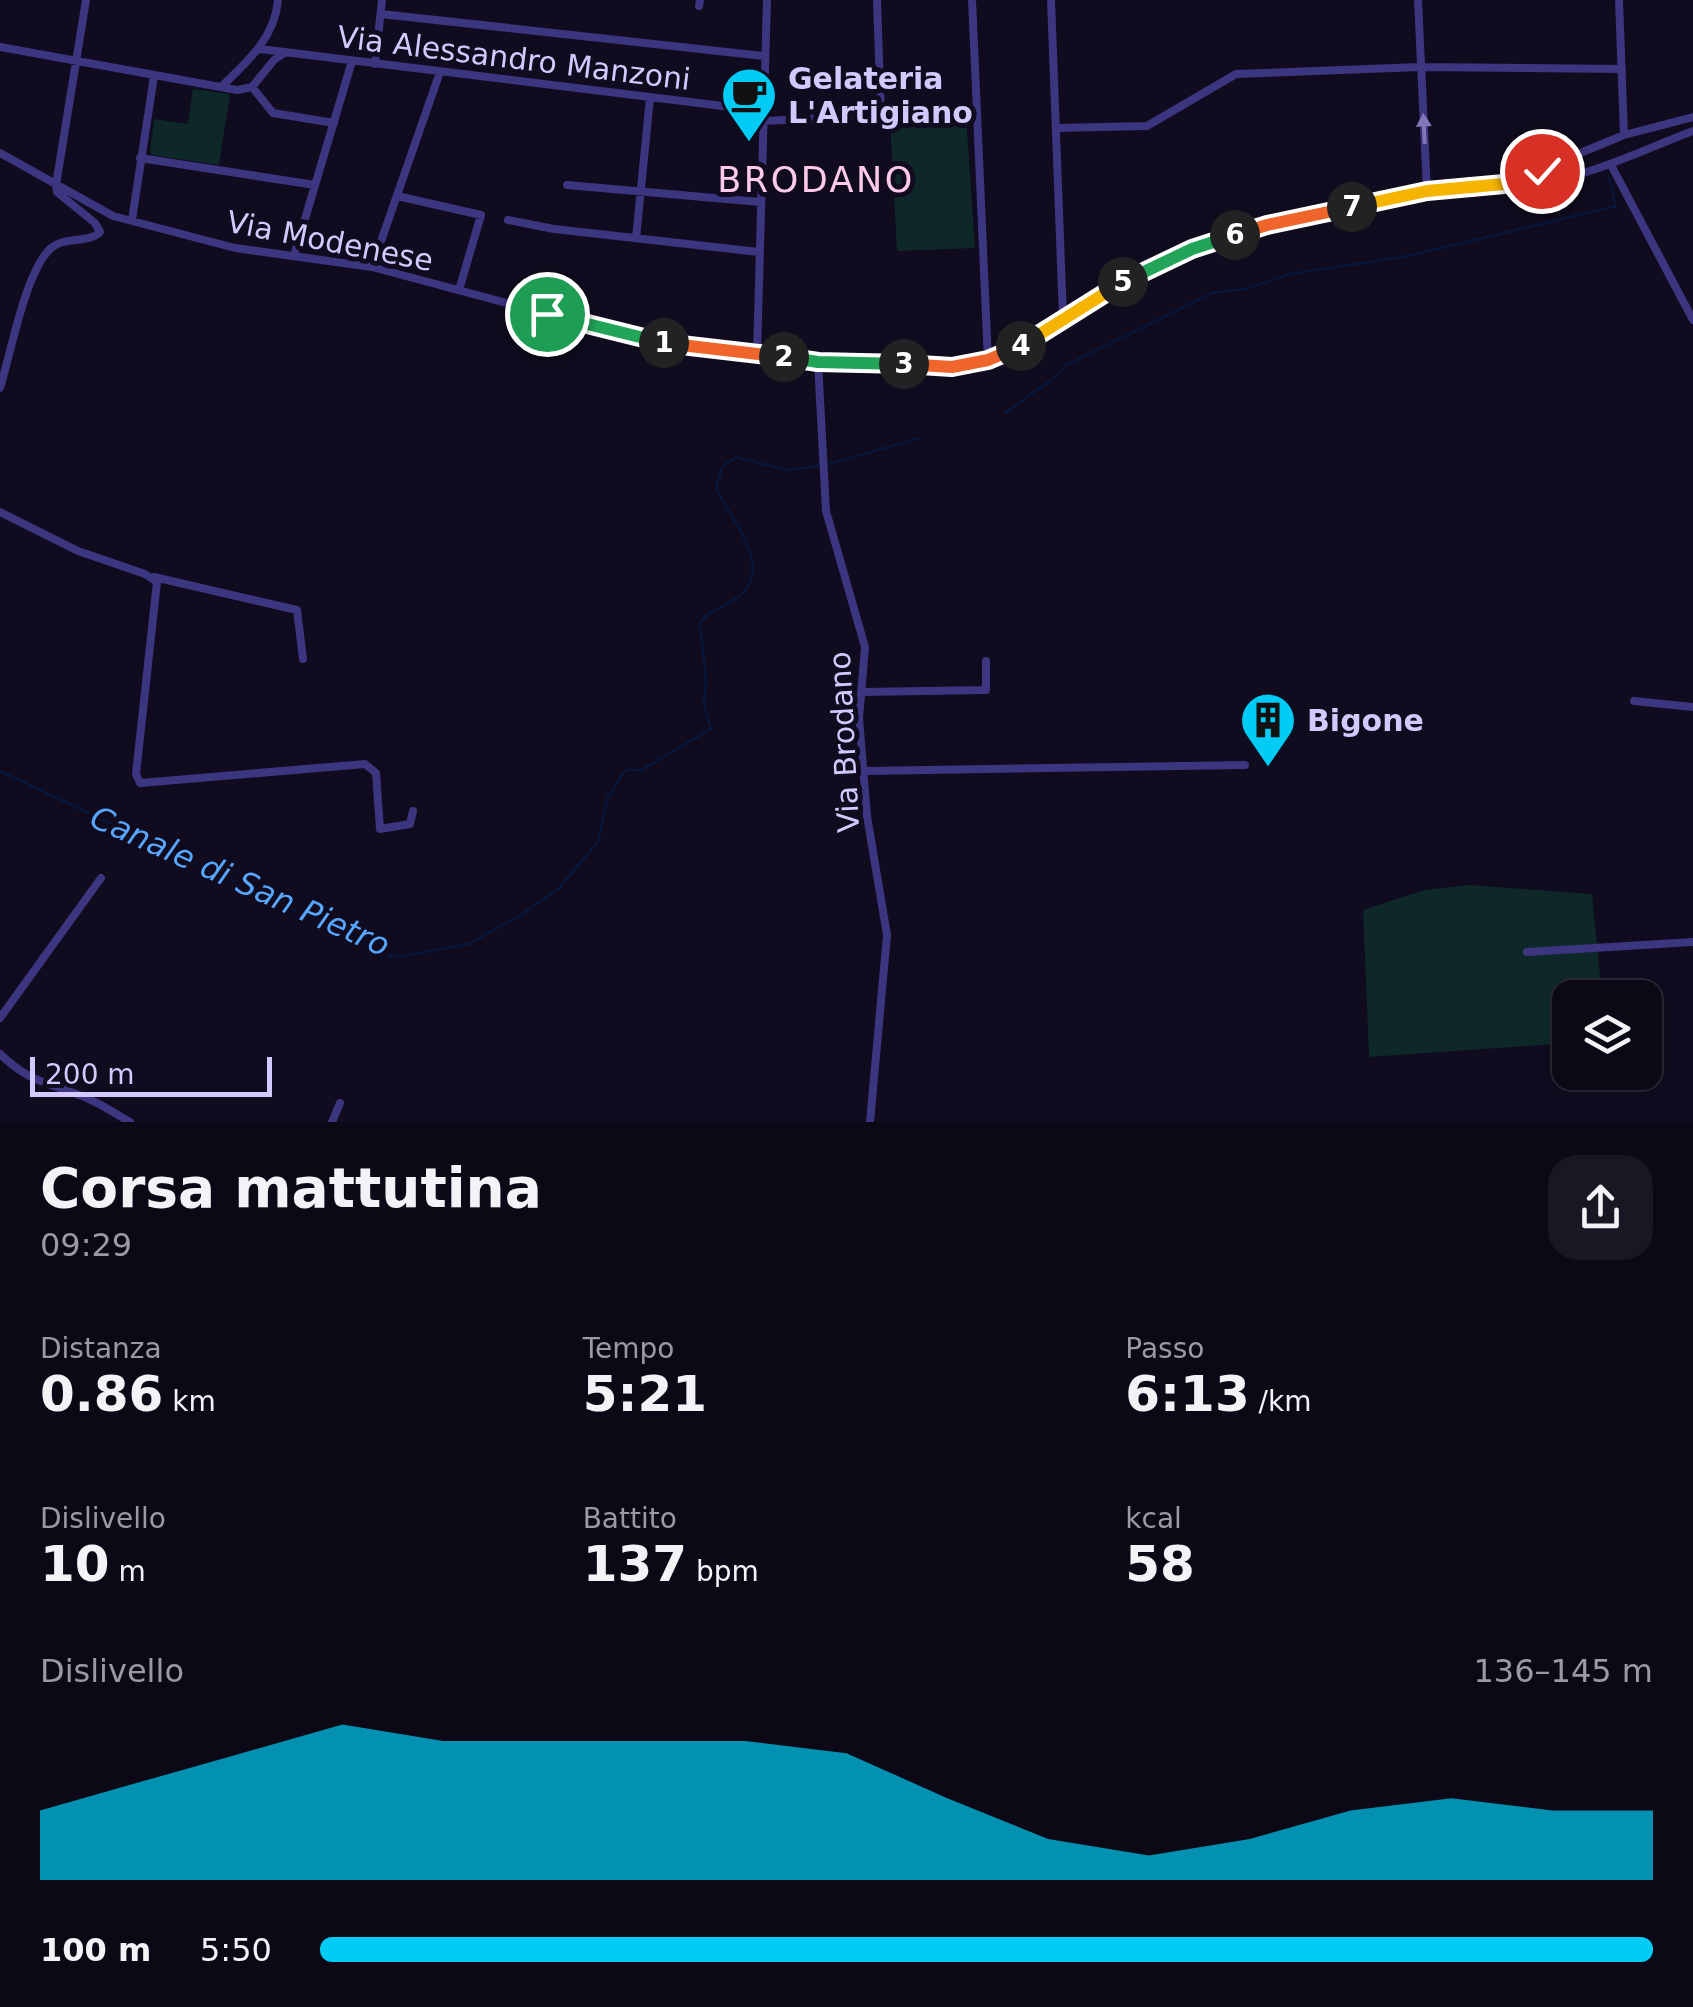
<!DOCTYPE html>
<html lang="it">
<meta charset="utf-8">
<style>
:root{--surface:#0c0816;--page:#1a1623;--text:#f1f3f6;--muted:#9a9aa1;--line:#2c2935;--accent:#00cbf4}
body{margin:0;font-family:"DejaVu Sans",sans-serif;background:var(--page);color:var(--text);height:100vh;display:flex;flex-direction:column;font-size:38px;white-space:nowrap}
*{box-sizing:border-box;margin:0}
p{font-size:32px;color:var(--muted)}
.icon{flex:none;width:55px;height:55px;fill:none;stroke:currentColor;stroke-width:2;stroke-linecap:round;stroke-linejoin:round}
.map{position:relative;height:1122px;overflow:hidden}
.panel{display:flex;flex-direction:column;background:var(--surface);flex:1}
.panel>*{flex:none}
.fabs{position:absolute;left:1552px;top:980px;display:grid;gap:20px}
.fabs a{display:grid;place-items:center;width:110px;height:110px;border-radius:20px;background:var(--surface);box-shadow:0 2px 8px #0004,0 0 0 2px var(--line);font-size:50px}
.scale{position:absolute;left:30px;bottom:25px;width:242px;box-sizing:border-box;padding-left:10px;border:5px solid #d3c9ff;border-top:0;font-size:28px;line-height:35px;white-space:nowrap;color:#d3c9ff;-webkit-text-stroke:8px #100b1e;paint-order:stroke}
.pin{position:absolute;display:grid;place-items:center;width:85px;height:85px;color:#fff;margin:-42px;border:5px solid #fff;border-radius:50%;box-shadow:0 2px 10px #0007}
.km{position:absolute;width:50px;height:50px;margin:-25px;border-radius:50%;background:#222;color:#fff;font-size:28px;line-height:50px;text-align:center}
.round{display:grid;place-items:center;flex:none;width:105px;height:105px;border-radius:30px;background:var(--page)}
.overview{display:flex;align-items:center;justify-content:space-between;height:170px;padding:0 40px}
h1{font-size:55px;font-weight:600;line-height:75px}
.figures{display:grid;grid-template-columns:repeat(3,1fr);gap:15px;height:170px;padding:10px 40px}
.figures div{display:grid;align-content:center}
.figures b{font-size:50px;font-weight:600}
.figures small{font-size:28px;font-weight:400}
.figures p{font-size:28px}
.chart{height:280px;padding:20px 40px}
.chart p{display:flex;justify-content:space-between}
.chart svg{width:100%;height:180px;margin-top:10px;fill:var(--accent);opacity:.7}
ul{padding:0 40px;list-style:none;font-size:32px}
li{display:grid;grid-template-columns:160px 120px 1fr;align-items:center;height:75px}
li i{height:25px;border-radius:12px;background:var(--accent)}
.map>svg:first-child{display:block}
.green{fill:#0e2829}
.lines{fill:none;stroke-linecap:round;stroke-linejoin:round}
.stream{stroke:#07173c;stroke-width:2.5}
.minor{stroke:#3c357f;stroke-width:8}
.oneway{fill:#8078b9}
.split-1-casing{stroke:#fff;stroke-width:20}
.split-2-casing{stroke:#fff;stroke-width:20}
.split-3-casing{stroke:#fff;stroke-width:20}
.split-4-casing{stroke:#fff;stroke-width:20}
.split-5-casing{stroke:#fff;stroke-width:20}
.split-6-casing{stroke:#fff;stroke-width:20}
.split-7-casing{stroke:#fff;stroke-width:20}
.split-8-casing{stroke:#fff;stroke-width:20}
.split-9-casing{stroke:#fff;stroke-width:20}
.split-1{stroke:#22a559;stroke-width:12}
.split-2{stroke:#f0652b;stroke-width:12}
.split-3{stroke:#22a559;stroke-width:12}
.split-4{stroke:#f0652b;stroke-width:12}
.split-5{stroke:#f5b400;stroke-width:12}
.split-6{stroke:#22a559;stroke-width:12}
.split-7{stroke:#f0652b;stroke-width:12}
.split-8{stroke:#f5b400;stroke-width:12}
.split-9{stroke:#f5b400;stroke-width:12}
.labels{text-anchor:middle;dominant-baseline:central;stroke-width:10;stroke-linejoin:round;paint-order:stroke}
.street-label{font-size:30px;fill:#d3c9ff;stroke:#100b1e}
.poi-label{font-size:30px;font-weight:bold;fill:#d3c9ff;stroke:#100b1e;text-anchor:start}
.water-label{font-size:32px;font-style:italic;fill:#57a6ff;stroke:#100b1e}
.quarter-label{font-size:35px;letter-spacing:2.5px;fill:#ffcbe9;stroke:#100b1e}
</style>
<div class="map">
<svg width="1693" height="1122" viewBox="0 0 1693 1122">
<rect width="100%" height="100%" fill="#100b1e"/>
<!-- green -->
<path class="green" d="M193 89 230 94 219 165 153 155 150 152 154 119 188 124Z
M966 115 975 248 897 251 890 119Z
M1469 885 1592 894 1602 997 1570 998V1043L1369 1057 1363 910 1424 890Z"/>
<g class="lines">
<!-- stream -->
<path class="stream" d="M1005 413 1054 378 1065 366 1212 293 1246 289 1290 274 1408 256 1616 206 1609 178
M829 464 920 438
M0 771 389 955 398 957 469 944 521 915 558 889 598 842 608 797 623 774 627 770H641L711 729 704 705 706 680 700 623C707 611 726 606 738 597 777 567 729 520 716 487L723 466 736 457 786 470 820 466"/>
<!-- minor -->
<path class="minor" d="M877 0 881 115
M972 0 988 361
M1051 0 1063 318
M1418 0 1427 191
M1619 0 1624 135
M699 6 700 0
M381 14 764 56
M0 47 237 90 252 87 274 60 283 54
M260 49 763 111
M375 64 382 0
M221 87C247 62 275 38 278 0
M252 87 273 113 334 123
M763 121 975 111
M1056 128 1147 126 1236 74 1420 67 1622 69
M0 153 113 216 235 248 372 267 653 342 818 362 952 367 988 361 1022 346 1134 276 1192 249 1267 225 1427 191 1505 184 1624 135 1693 117
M140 158 315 185
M1611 165 1693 320
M1512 184C1570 187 1639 151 1693 131
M567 185 760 202
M397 196 481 215 459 290
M132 220 154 76
M508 220 554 229 759 252
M636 238 650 98
M294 256 352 61
M372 267 440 72
M757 354 767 0
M818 362 826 511 865 647 859 718 867 816 887 935 870 1122
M0 388C11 353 25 273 50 249 65 235 89 244 100 232L95 223 57 192 56 185 86 0
M0 512 78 551 145 574 157 582 136 774 140 783 365 764 376 773 380 829 410 824 413 811
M154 577 297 610 303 659
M862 692 986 690V661
M1634 701 1693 707
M865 771 1245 765
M1527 952 1693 942
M0 1018 101 878
M0 1054C28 1081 45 1082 79 1095 97 1101 114 1113 130 1122
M332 1122 340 1103"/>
</g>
<!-- one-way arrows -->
<defs><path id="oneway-solid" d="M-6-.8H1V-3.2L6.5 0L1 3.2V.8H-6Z" transform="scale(2.5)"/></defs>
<use class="oneway" href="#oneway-solid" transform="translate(1424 129) rotate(-93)"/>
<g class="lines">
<!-- split-1 casing -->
<g class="split-1-casing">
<path id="split-1" d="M547 314 664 343"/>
</g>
<!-- split-2 casing -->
<g class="split-2-casing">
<path id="split-2" d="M664 343 784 357"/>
</g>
<!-- split-3 casing -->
<g class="split-3-casing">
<path id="split-3" d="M784 357 818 362 904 364"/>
</g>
<!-- split-4 casing -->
<g class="split-4-casing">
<path id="split-4" d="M904 364 952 367 988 360 1021 346"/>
</g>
<!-- split-5 casing -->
<g class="split-5-casing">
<path id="split-5" d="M1021 346 1123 282"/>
</g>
<!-- split-6 casing -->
<g class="split-6-casing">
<path id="split-6" d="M1123 282 1192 249 1235 235"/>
</g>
<!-- split-7 casing -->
<g class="split-7-casing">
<path id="split-7" d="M1235 235 1267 225 1352 207"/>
</g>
<!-- split-8 casing -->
<g class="split-8-casing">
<path id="split-8" d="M1352 207 1427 191 1471 187"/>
</g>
<!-- split-9 casing -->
<g class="split-9-casing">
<path id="split-9" d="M1471 187 1504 184 1542 171"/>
</g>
<!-- split-1 -->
<use href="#split-1" class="split-1"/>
<!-- split-2 -->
<use href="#split-2" class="split-2"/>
<!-- split-3 -->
<use href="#split-3" class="split-3"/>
<!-- split-4 -->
<use href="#split-4" class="split-4"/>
<!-- split-5 -->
<use href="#split-5" class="split-5"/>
<!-- split-6 -->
<use href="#split-6" class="split-6"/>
<!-- split-7 -->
<use href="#split-7" class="split-7"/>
<!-- split-8 -->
<use href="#split-8" class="split-8"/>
<!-- split-9 -->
<use href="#split-9" class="split-9"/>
</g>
<!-- icons -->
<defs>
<g id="cafe-pin" transform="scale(2.875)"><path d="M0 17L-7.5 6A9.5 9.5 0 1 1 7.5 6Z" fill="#00cbf4" stroke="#100b1e"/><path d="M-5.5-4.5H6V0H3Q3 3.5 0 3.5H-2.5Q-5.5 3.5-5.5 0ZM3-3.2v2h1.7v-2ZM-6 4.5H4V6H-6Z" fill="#111"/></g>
<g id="building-pin" transform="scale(2.875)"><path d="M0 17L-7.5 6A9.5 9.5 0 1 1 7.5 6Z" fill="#00cbf4" stroke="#100b1e"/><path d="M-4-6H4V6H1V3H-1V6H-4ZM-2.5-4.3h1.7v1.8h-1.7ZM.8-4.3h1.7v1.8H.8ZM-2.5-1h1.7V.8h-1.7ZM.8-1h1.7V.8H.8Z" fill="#111"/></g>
</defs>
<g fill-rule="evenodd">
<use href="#cafe-pin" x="749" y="95"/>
<use href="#building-pin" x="1268" y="720"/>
</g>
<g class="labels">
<!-- street labels -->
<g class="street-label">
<text transform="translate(514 58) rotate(7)">Via Alessandro Manzoni</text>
<text transform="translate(330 241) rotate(11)">Via Modenese</text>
<text transform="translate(844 742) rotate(-93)">Via Brodano</text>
</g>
<!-- poi labels -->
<g class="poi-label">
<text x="788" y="78">Gelateria<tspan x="788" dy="34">L'Artigiano</tspan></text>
<text x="1307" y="720">Bigone</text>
</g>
<!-- water labels -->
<g class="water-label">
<text transform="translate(240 881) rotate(24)">Canale di San Pietro</text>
</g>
<!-- quarter labels -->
<g class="quarter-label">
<text x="816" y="180">BRODANO</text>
</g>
</g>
</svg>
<div class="fabs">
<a><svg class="icon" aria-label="layers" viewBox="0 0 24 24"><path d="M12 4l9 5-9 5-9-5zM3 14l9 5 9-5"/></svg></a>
</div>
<div class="scale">200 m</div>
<div class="pin" style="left:547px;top:314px;background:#1e9e55"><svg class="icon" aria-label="arrive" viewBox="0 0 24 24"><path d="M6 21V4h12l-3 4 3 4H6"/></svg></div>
<div class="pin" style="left:1542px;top:171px;background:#d93025"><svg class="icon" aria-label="check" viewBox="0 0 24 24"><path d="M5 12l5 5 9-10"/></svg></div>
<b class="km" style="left:664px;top:343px">1</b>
<b class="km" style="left:784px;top:357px">2</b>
<b class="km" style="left:904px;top:364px">3</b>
<b class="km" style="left:1021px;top:346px">4</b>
<b class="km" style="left:1123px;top:282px">5</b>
<b class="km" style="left:1235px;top:235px">6</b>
<b class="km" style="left:1352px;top:207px">7</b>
</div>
<section class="panel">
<div class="overview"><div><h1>Corsa mattutina</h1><p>09:29</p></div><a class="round"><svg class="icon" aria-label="share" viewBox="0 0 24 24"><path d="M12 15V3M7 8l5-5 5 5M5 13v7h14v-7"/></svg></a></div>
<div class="figures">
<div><p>Distanza</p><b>0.86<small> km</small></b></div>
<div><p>Tempo</p><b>5:21</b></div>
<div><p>Passo</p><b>6:13<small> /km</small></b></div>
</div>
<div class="figures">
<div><p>Dislivello</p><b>10<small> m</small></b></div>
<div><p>Battito</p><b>137<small> bpm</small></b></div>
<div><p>kcal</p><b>58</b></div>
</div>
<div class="chart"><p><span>Dislivello</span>136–145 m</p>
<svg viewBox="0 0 160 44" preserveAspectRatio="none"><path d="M0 44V27L10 20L20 13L30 6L40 10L50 10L60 10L70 10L80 13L90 24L100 34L110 38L120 34L130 27L140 24L150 27L160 27V44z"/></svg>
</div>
<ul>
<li><b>100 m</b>5:50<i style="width:100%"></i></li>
</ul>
</section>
